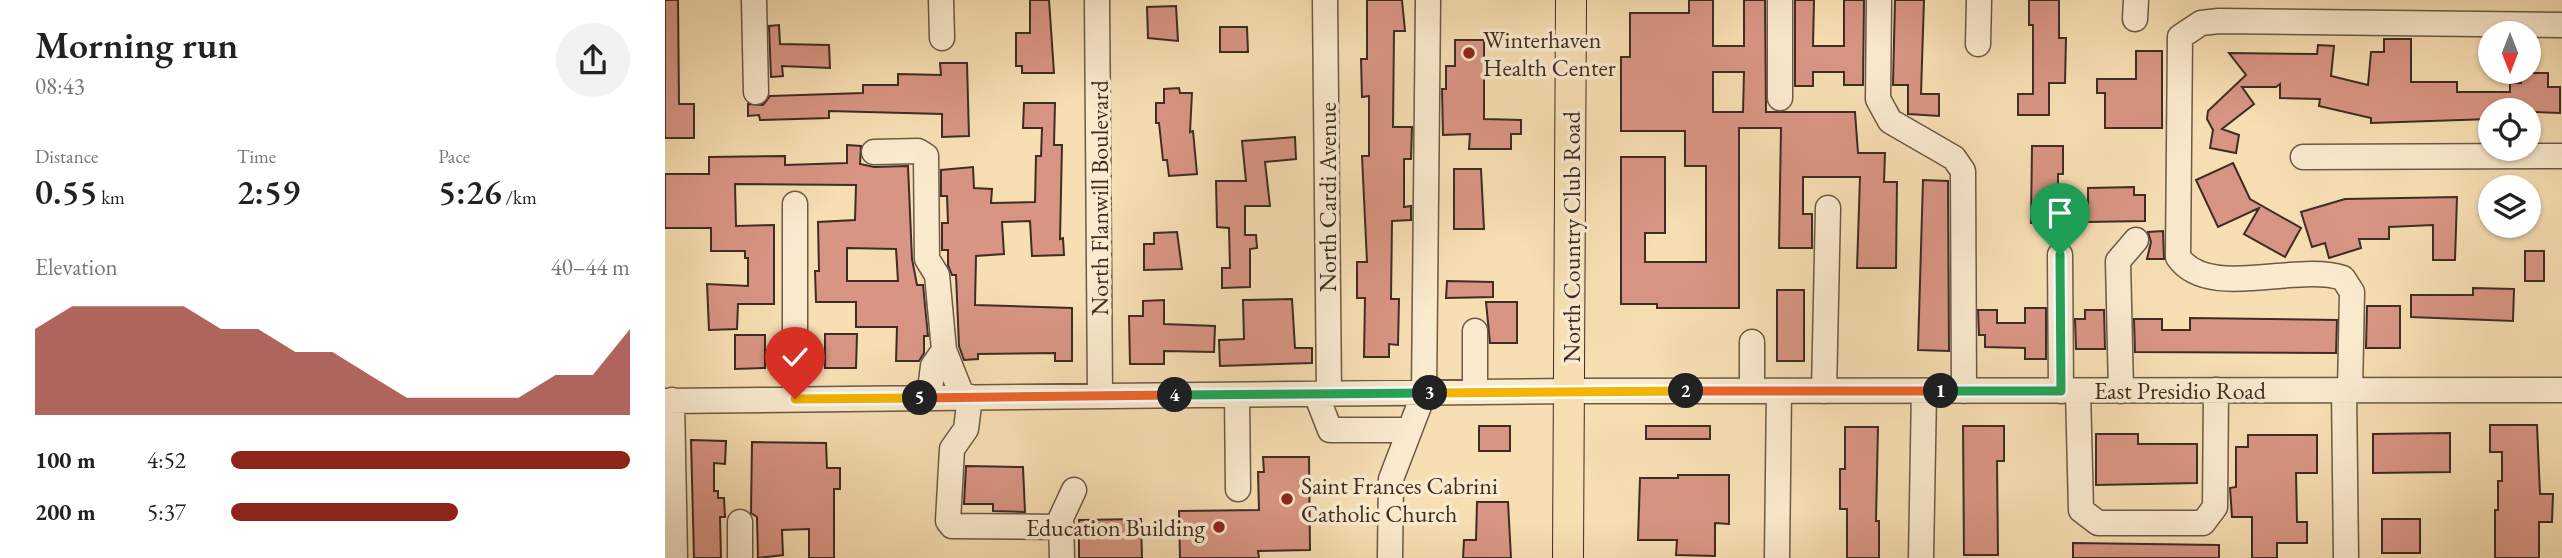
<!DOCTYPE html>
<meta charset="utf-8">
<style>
:root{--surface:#fff;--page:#f2f2f2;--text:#222;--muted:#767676;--accent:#8f2418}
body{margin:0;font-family:"EB Garamond",serif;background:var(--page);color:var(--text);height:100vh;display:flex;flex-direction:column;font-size:26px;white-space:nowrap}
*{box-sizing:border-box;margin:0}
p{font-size:23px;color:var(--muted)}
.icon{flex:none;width:38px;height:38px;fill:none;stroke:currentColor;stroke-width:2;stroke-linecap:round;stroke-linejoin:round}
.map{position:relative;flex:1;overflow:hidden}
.sheet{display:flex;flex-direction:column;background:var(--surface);width:665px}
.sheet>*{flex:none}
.needle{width:46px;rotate:180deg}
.fabs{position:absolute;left:1813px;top:21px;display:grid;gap:14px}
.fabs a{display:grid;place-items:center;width:63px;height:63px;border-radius:50%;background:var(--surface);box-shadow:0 2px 5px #0004;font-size:35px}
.pin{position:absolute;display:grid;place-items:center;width:60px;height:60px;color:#fff;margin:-72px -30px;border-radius:50% 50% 50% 0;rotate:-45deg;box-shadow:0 0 7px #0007}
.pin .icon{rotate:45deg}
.km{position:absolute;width:35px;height:35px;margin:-18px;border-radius:50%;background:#222;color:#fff;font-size:19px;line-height:35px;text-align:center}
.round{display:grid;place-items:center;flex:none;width:74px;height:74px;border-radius:37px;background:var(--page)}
.overview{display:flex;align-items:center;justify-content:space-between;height:119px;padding:0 35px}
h1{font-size:38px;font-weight:600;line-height:52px}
.stats{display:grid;grid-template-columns:repeat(3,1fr);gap:10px;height:119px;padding:7px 35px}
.stats div{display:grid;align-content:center}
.stats b{font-size:35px;font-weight:600}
.stats small{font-size:19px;font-weight:400}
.stats p{font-size:19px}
.chart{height:196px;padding:14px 35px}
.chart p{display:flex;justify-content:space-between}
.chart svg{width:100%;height:126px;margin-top:7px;fill:var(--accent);opacity:.7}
ul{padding:0 35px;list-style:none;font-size:23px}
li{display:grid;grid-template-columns:112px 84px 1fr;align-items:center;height:52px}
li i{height:18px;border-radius:9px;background:var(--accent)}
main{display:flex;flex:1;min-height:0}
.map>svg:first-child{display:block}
.building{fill:#d99584;stroke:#3d2d23;stroke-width:2;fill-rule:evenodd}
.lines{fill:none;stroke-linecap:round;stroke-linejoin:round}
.minor-casing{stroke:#6c5947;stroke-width:27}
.major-casing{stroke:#3d2d23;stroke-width:32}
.minor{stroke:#faeace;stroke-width:24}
.major{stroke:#f7deb3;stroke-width:30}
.split-1-casing{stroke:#fff;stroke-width:14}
.split-2-casing{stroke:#fff;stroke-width:14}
.split-3-casing{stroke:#fff;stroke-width:14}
.split-4-casing{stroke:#fff;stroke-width:14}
.split-5-casing{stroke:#fff;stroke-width:14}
.split-6-casing{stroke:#fff;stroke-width:14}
.split-1{stroke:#22a559;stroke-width:9}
.split-2{stroke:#f0652b;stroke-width:9}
.split-3{stroke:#f5b400;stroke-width:9}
.split-4{stroke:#22a559;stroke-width:9}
.split-5{stroke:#f0652b;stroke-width:9}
.split-6{stroke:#f5b400;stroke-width:9}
.poi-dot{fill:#8f2418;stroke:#faeace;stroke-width:2.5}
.labels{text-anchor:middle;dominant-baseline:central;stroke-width:7;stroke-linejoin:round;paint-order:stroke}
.poi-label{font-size:24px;fill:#3d2d23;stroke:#faeace;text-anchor:start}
.street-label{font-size:24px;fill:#3d2d23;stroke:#faeace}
</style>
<main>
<section class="sheet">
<div class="overview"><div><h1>Morning run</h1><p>08:43</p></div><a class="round"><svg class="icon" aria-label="share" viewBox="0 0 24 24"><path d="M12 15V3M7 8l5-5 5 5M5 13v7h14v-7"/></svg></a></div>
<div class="stats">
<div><p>Distance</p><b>0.55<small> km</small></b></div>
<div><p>Time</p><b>2:59</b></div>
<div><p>Pace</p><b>5:26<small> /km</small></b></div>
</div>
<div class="chart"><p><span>Elevation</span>40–44 m</p>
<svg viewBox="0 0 160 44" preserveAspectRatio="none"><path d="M0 44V14L10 6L20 6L30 6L40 6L50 14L60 14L70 22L80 22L90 30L100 38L110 38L120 38L130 38L140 30L150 30L160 14V44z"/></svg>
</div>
<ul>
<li><b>100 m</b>4:52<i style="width:100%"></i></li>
<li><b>200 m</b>5:37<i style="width:57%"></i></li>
</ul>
</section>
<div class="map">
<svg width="1897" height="558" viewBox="0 0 1897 558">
<rect width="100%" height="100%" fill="#f7deb3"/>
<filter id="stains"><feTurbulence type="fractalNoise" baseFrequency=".00286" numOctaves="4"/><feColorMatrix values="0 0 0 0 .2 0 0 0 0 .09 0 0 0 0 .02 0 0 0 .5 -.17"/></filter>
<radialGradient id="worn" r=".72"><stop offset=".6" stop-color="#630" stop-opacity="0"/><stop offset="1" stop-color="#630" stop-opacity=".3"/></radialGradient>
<!-- building -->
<path class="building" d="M0 0H13L14 104H29V138H0Z
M365 0H384L389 73H357V66H351V33H365Z
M702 0H737L740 31H729L728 127H747L746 159H739V207L746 206V220L727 221 726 299H734L733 345 724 344V357H699L700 298H692V262H702L697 156H704V96L697 97 696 59H702Z
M1024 0H1048V46H1079V0H1100L1101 112H1190L1193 153H1220L1219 182H1232L1231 268H1192L1195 177H1138V214H1147V248H1114L1116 128H1074V308H992V304H956V157H1000V233H980V262H1041V166H1020V131H956V57H965V13H1024ZM1048 72H1079L1078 112H1048Z
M1130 0H1149L1148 46H1179V0H1199L1198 85H1179V72H1148V86H1130Z
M1230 0H1259L1256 94H1274V116L1243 114V85H1228Z
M1364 0H1394V38H1401L1400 83H1384V115H1353V94H1368V25H1364Z
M511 6 513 41 483 38 482 7Z
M114 25 115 44 164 45 165 68 117 66 118 76 106 77 104 26Z
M555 27H582L583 52H555Z
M1719 39H1746V82H1792V92H1845V83H1856V73H1883V87H1895V113L1825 110V119L1706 123V118L1654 106 1655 99 1615 98V84L1611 87H1577L1589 104 1557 129 1574 135 1571 153 1545 148 1548 130 1542 119 1543 111 1581 75 1564 53 1652 54 1653 45 1669 46 1666 76 1703 85 1706 52H1719Z
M790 40H819V119L856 120V134H846V149H804L805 134 778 135 777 89H781V66H790Z
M1471 51H1497V128H1440V93H1432V79H1471Z
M275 63H302L304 136 277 137V114L164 111V118L95 120 94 115 83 116V104L98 105 105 96 198 93V85H233V74L276 75Z
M514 88 515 93H527L525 132 528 131 532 174 504 176 502 160H498L494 123H491V103H499V89Z
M359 103H390L389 145H397L395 239 398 238 399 255 367 256 365 221 337 222 339 254 311 256 310 305 407 308V361H390V353L313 354V359L299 360 294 346 291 275H287L283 265V250H277V223H283L282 196H276V170L308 167 309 188 327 189 326 203 370 202 371 156H376L377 128H358Z
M630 137 631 159 600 162 605 206H580V235H591L592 248 585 249V287L557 288V268H565L564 228 552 227 551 181H581L577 141Z
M182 145 196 146 195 164 209 167 243 166 247 259 252 285H258L263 336H259V353L254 361H231L232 327H191V302H151L150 271H154L153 222 190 220 191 185 70 184 71 226 109 225V304H73L72 329 44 330 42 284 83 286V258H80V251H46V228H0V174H44V157L120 156V165L182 163ZM182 248 231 249 233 281H182Z
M1367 146H1398V174H1393V223H1366Z
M1568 163 1585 199 1636 228 1620 257 1579 234 1594 208 1553 227 1531 180Z
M789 169H816L819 229H789Z
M1258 180 1283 181 1284 351 1253 350Z
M1469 187V195H1480V221L1423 222V188Z
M1792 197 1790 260H1768V225L1724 227V239H1694L1696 248 1664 258 1660 243 1647 247 1636 212 1680 199Z
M1498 231 1499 259H1482L1486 242 1483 232Z
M512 232 517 269 479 270V244H489V233Z
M1860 251H1879V281H1860Z
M782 281 828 282V297L781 298Z
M1808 288 1849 289 1848 321 1746 317V295H1808Z
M1112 290H1139V361H1112Z
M627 299 630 348H647V363L555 366 554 340 579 339 578 300Z
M499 300V324L550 326 549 352 499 351V364H465L464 316H478V301Z
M821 302H852V343H825Z
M1702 306H1735V348H1701Z
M1360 308H1381V359H1360V348L1320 347V335H1314L1313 310H1332V323H1360Z
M1420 310H1439L1440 349H1411L1410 319H1420Z
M1525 318 1672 320 1671 353 1470 352 1469 319H1497V330H1525Z
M160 334H192L191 368H160Z
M70 335H100V368L70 369Z
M1825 425H1872L1875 494H1888L1887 522H1874V558H1830V510H1833V481H1837V452H1825Z
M814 426H845V451H814Z
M981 426H1045V439H981Z
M1298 426H1339V461H1332L1333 555H1299Z
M1180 427H1213L1211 521H1214V558H1182V509H1175V469H1180Z
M1785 433V472L1708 473V434Z
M1431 434H1473V444H1532V483L1431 485Z
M1583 435H1652V473H1631L1632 522H1642V543H1612V558H1587V517H1567L1565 488 1571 487V447H1583Z
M26 440 61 441 60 464 49 463V491H53V498H59L60 517H55L56 558H29Z
M87 442 161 443 162 468H175V489H169V558H144V529L117 530 118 555 93 558 92 517 86 513Z
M598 457H644L645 550 593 551 594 558H515L514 511 594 510 593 472H599Z
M301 466 358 467 360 512 328 511V504H299Z
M1013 475H1064V524L1050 523V556L1011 555 1012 540H973L975 478H1013Z
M812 502H843L846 558H798L799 540H811Z
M476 519 477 558H414V520Z
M1717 519H1755V553H1717Z
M1408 543 1554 545V558H1408Z"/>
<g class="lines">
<!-- minor casing -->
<g class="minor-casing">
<path id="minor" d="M89 0 91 92
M276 0 277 38
M432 0 435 396
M660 0 664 394
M1214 0 1213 99 1225 121 1289 158 1298 171 1299 391
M1470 19 1471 0
M1313 44 1314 0
M1115 98V0
M209 152 253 151 261 156 262 259 272 275 279 350 298 398
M1638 157 1897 156
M130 204V399
M1395 255 1396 391
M810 331V392
M1679 390 1681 558
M1685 390 1687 292 1678 278C1633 262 1543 301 1513 257L1515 37 1536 23 1554 21 1897 25
M1087 391V342
M1159 391 1163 208
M1413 391 1416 510 1433 523H1538L1550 507 1551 390
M1456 391 1453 261 1471 240
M651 394 665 430H744
M572 395 573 489
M305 397 301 429 287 449 283 521 287 526 397 527
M264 398 268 366 279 350
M7 400 10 558
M0 401 905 391 1897 390
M75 522V558
M397 558 396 518 409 490
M725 558 726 479 759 393 763 0
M1112 558 1114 391
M1256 558 1259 391"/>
</g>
<!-- major casing -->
<g class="major-casing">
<path id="major" d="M903 558 906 0"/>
</g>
<!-- minor -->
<use href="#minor" class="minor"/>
<!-- major -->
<use href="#major" class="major"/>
</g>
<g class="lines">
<!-- split-1 casing -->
<g class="split-1-casing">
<path id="split-1" d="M1276 391H1396L1395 255"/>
</g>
<!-- split-2 casing -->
<g class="split-2-casing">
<path id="split-2" d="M1021 391H1276"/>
</g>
<!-- split-3 casing -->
<g class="split-3-casing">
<path id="split-3" d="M765 393 1021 391"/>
</g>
<!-- split-4 casing -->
<g class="split-4-casing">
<path id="split-4" d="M510 395 765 393"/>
</g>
<!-- split-5 casing -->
<g class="split-5-casing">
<path id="split-5" d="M255 398 510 395"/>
</g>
<!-- split-6 casing -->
<g class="split-6-casing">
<path id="split-6" d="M130 399 255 398"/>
</g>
<!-- split-1 -->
<use href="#split-1" class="split-1"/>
<!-- split-2 -->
<use href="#split-2" class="split-2"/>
<!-- split-3 -->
<use href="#split-3" class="split-3"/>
<!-- split-4 -->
<use href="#split-4" class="split-4"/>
<!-- split-5 -->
<use href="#split-5" class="split-5"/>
<!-- split-6 -->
<use href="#split-6" class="split-6"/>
</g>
<!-- markers -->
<g class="poi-dot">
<circle cx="804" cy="53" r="7"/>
<circle cx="622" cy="499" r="7"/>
<circle cx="554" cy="527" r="7"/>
</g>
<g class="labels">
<!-- poi labels -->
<g class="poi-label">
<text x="818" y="39">Winterhaven<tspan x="818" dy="28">Health Center</tspan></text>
<text x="636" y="485">Saint Frances Cabrini<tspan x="636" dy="28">Catholic Church</tspan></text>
<text x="540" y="527" text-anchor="end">Education Building</text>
</g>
<!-- street labels -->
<g class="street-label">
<text transform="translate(662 197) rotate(-90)">North Cardi Avenue</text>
<text transform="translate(434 198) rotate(-90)">North Flanwill Boulevard</text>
<text transform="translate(906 237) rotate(-90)">North Country Club Road</text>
<text x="1515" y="390">East Presidio Road</text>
</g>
</g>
<rect width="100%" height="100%" filter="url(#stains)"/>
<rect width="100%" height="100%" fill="url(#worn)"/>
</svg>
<div class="fabs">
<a><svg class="needle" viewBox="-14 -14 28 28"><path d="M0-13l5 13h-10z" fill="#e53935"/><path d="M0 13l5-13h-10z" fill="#767676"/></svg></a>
<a><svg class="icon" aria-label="locate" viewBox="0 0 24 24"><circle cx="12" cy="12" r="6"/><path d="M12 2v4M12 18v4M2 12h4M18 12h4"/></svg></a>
<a><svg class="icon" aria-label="layers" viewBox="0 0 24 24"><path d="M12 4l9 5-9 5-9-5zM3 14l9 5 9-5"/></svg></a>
</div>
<div class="pin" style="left:1395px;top:255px;background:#1e9e55"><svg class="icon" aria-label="arrive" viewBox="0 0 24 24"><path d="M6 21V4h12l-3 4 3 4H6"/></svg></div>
<div class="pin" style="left:130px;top:399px;background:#d93025"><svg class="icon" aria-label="check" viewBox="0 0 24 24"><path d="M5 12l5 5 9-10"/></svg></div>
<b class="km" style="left:1276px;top:391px">1</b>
<b class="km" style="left:1021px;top:391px">2</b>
<b class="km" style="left:765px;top:393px">3</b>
<b class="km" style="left:510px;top:395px">4</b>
<b class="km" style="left:255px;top:398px">5</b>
</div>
</main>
